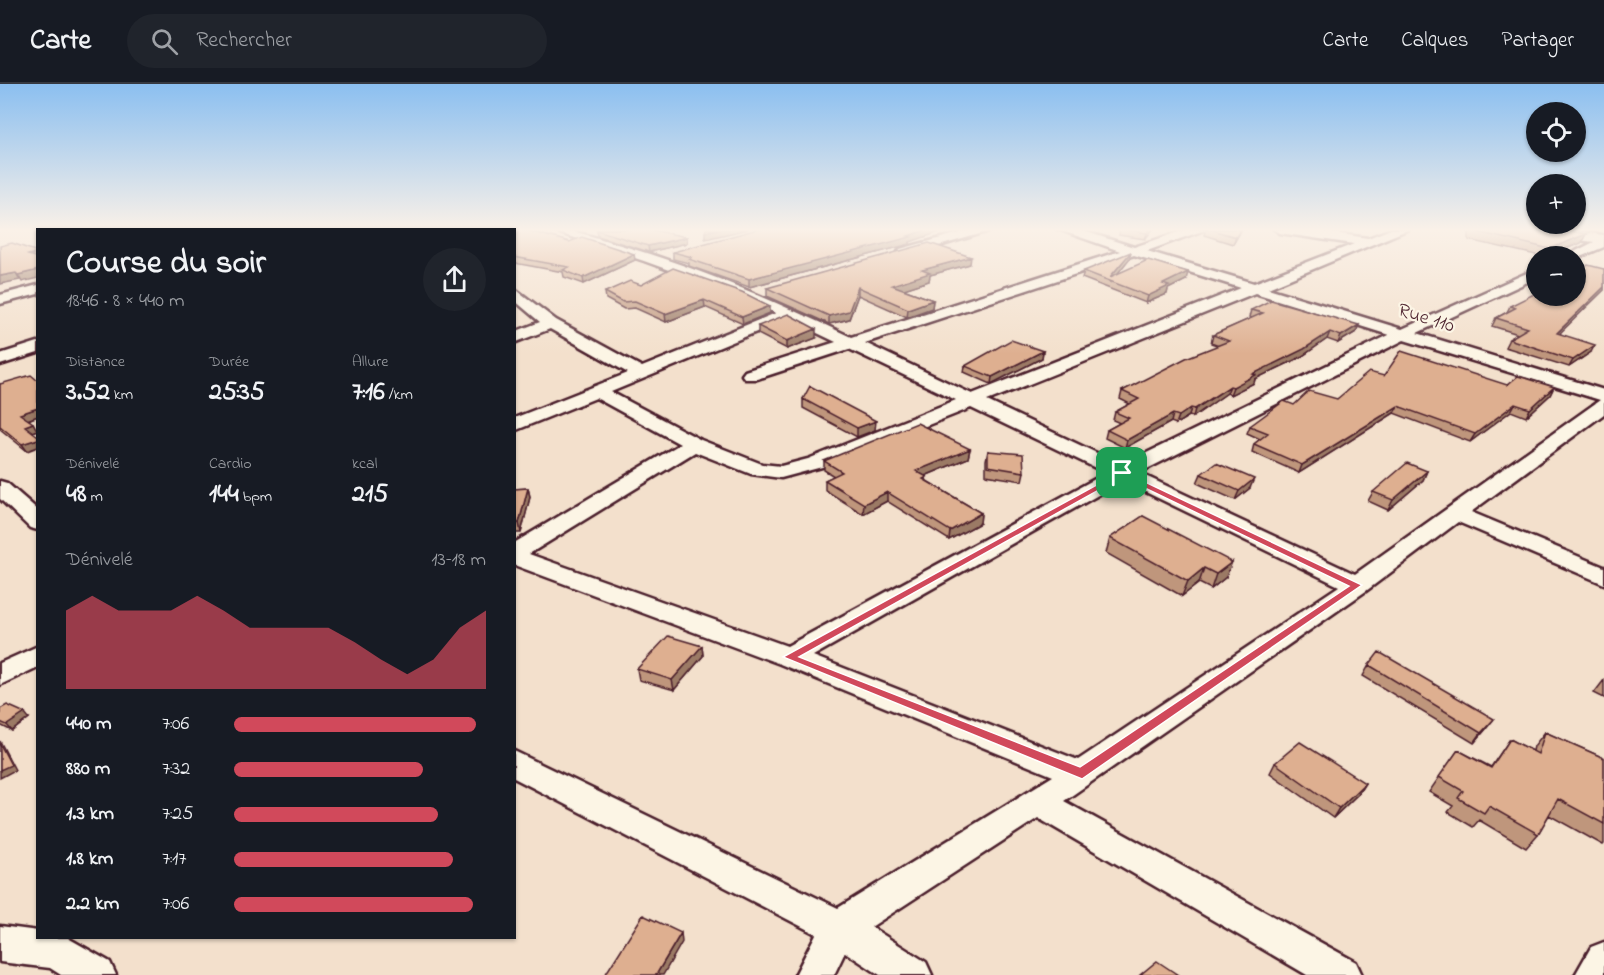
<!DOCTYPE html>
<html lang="fr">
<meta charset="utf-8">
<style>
:root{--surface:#171b24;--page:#20242c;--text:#f1f3f6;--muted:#9ea1a6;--line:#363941;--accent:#d1495b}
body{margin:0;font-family:"Indie Flower",sans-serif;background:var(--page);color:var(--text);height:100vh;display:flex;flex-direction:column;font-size:22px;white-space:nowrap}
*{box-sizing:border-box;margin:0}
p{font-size:20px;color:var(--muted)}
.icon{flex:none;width:33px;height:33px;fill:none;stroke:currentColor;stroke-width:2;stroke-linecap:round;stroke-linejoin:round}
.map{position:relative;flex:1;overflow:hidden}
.sheet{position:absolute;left:36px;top:144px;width:480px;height:711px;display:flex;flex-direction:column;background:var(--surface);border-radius:0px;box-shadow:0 2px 4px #0004}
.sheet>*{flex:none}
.fabs{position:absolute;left:1526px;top:18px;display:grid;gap:12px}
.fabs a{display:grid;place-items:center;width:60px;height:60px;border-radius:50%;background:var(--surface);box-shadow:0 2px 4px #0004;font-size:30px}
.pin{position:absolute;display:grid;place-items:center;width:51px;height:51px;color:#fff;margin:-26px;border-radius:12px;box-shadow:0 3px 9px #0006}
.round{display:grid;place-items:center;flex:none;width:63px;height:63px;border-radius:32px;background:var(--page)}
.head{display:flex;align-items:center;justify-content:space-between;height:102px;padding:0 30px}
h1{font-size:33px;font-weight:700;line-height:45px}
.stats{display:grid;grid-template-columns:repeat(3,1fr);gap:9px;height:102px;padding:6px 30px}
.stats div{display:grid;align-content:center}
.stats b{font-size:26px;font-weight:700}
.stats small{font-size:16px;font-weight:400}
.stats p{font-size:16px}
.chart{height:168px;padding:12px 30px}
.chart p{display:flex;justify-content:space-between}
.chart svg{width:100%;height:108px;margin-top:6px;fill:var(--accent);opacity:.7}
ul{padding:0 30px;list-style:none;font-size:20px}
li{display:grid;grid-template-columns:96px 72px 1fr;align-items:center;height:45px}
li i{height:15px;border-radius:8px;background:var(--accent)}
header{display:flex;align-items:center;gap:36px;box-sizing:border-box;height:84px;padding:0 30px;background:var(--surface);border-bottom:2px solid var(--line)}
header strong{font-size:28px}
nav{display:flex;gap:33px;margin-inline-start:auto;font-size:21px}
.search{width:420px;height:54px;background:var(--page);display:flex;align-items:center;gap:15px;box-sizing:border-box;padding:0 21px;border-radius:33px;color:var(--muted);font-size:22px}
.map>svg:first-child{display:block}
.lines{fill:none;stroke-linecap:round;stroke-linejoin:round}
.minor-casing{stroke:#4a1f2b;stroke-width:5}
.minor{fill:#fcf5e5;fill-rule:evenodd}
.wall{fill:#bf967c;stroke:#4a1f2b;stroke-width:1.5}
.shaded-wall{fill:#9b7a65;stroke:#4a1f2b;stroke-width:1.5}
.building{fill:#deaf90;stroke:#4a1f2b;stroke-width:1.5}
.route{fill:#d1495b;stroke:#fff;stroke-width:1.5;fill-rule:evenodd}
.labels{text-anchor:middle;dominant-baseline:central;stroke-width:4.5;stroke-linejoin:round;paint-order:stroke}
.far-street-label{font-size:20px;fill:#4a1f2b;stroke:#fcf5e5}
</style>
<header>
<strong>Carte</strong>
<div class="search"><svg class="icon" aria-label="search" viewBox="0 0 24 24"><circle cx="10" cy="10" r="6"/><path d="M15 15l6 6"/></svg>Rechercher</div>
<nav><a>Carte</a><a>Calques</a><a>Partager</a></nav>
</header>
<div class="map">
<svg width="1604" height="891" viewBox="0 0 1604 891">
<rect width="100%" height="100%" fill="#f3e0cc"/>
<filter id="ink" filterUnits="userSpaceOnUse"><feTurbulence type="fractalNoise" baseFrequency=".0167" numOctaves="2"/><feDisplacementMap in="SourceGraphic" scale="12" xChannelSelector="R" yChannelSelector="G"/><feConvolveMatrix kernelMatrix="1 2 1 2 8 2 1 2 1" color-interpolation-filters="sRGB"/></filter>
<g filter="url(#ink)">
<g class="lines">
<!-- minor casing -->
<g class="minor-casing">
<path id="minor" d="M59 145H72V146H59Z
M219 145H232V146H219Z
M547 145C575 145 600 155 627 163 705 186 778 219 851 253L1120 167 1057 145H1077L1134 163 1188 145H1207L1147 167 1254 199 1354 160 1280 149 1274 145H1307L1368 154 1391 145H1409L1268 204 1402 245 1536 185V194L1417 249 1604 306V330L1471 428 1604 483V500L1458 438 1366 507 1064 717 1356 878 1362 891H1307L1038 734 871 843 926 878 932 891H880L845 868 834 891H795L816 850 514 694V667L838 824 1053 692 780 580 514 481V459L680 360 596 314 514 347V334L628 289 550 245 514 259V248L540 238 514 216V204L556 236 642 283 776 229 743 213 644 177ZM1134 171 1241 204 972 310 865 259ZM1255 209 1389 251 1122 381 987 317ZM788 235 836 258 745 287 742 291 745 295H757L849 265 956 316 808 375 781 382 762 380 701 356 611 308ZM1404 256 1600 316 1355 490 1139 389ZM971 324 1106 389 787 562 529 470 695 368 751 390 781 394 822 383ZM1123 397 1339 502 1078 676 813 572Z
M975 145H996L905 172 898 168 900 165Z
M1523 145H1559L1604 151V163L1575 175V172H1566L1594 158 1529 149Z
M38 201V210L0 220V211Z
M38 258V269L0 281V270Z
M0 397 7 399 38 426V446L30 444 0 415Z
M38 562V583L0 601V579Z
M0 842 38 847V854H68L110 878 116 891H61L50 884 0 878Z
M1604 858V891H1575L1591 863Z"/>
</g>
<!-- minor -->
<use href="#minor" class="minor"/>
</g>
<!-- wall -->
<path class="wall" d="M374 145H522L635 176 584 200 564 193 563 188 514 179V146Z
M1120 145H1153L1145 155 1119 151Z
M1206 145H1242L1233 160 1204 151Z
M1469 145H1556L1586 150 1581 159 1548 172H1541L1469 156Z
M597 146 687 153V159L649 168 598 152Z
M910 158V160L749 203 689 182V179L673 175V168Z
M1129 175 1117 190 1186 196 1168 205 1167 210 1146 219 1082 194 1084 187Z
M970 180 930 191 929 197 903 205 933 216 932 224 907 233 858 211 849 235 829 240 767 212V204Z
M1604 185V206L1559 249 1591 268 1569 283 1505 263 1509 255 1518 250 1492 242 1496 234 1507 228 1510 222Z
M641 201 770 229 743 240 705 223 666 238 635 224 624 225 606 215 605 208Z
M1251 226 1356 248 1338 259 1327 255 1301 273 1255 295 1254 299 1230 311 1227 309 1193 333 1189 332 1176 340 1171 338 1125 364 1105 354 1107 346 1120 339 1113 336 1115 328 1130 320 1120 315 1122 307 1219 262 1211 259 1213 251 1252 234 1249 233Z
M758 242 816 254 787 265 758 250Z
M1043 267 1042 274 991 300 964 288 965 282Z
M1384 292 1507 301 1554 303 1550 311 1526 333 1511 327 1470 358 1394 329 1299 389 1252 368 1254 360 1260 355 1247 349 1250 342 1294 321 1337 315Z
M0 300 38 332 28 336 33 339 37 346 32 348 27 367 0 345Z
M803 315 875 346 857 353 803 324Z
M970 365 968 374 925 392 927 397 981 429 980 439 949 456 887 417 863 430 825 406V396L834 392 824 386V377Z
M988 367 1024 388 1022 397 986 391V376Z
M1427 387 1423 396 1388 426 1368 417 1373 408Z
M1201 390 1250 404 1235 416 1197 399Z
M528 404 530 413 521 449H514V405Z
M1143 432 1226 493 1211 505 1199 499 1182 512 1106 469 1110 454Z
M702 562 703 572 674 606 639 596 637 585Z
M1369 581 1486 645 1474 659 1363 592Z
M1604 596V614L1594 609Z
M0 625 29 634 12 647 0 641Z
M1545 648 1604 674V760L1603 761 1549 731 1538 750 1526 764 1479 736 1473 743 1448 728 1453 722 1429 708 1458 666 1491 683 1510 655 1533 667 1534 662Z
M1275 679 1365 699 1358 710 1333 734 1270 689Z"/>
<!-- shaded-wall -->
<path class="shaded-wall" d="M718 145H748L705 155V148Z
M929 145H948L910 158V160L749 203V195L908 152Z
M1150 145H1153L1145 155 1147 149Z
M1240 145H1242L1233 160 1236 153Z
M1586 150 1581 159 1546 172 1550 165Z
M687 153V159L649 168 648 162Z
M1131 168 1129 175 1111 198 1110 193Z
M38 169V176L28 171Z
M634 170 635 176 584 200 583 194Z
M971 173 970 180 930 191 929 197 892 209V201L922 186Z
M38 186V194L22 198 18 191Z
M1188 188 1186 196 1168 205 1167 210 1146 219 1148 212 1163 200Z
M16 189 20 196 0 200V192Z
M858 203V211L849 235 829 240V232Z
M1604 203V206L1553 256 1557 249Z
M704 216 705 223 666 238 665 230Z
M933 216 932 224 907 233 908 225Z
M770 222V229L743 240 742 233Z
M1359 241 1356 248 1338 259 1341 252Z
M816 245V254L787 265V257Z
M1330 248 1327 255 1301 273 1255 295 1254 299 1230 311 1233 303 1253 290Z
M1595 261 1591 268 1569 283 1573 276Z
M1043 267 1042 274 991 300 992 293Z
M1230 302 1227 309 1193 333 1195 325Z
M1554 303 1550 311 1526 333 1530 325Z
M1515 320 1511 327 1470 358 1475 350Z
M1398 322 1394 329 1299 389 1302 381Z
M38 324V332L24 337 20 330Z
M1191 324 1189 332 1176 340 1179 332Z
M1173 330 1171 338 1125 364 1127 356Z
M876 337 875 346 857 353V344Z
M33 339 37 346 29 349 25 342Z
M38 355V363L27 367 22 360Z
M970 365 968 374 915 396 916 387Z
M1427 387 1423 396 1388 426 1393 416Z
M1254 395 1250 404 1235 416 1239 407Z
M528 404 530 413 521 449 519 439Z
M887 408V417L863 430 864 420Z
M981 429 980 439 949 456 950 447Z
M1232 478 1226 493 1211 505 1216 490Z
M1204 484 1199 499 1182 512 1188 497Z
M702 562 703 572 674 606 672 596Z
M25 629 29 634 12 647 7 641Z
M1494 635 1486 645 1474 659 1481 649Z
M0 657 15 686 0 694Z
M1365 699 1358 710 1333 734 1339 724Z
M681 849 682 858 663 891H656Z"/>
<!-- building -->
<path class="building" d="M102 145H166V146H102Z
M389 145H522L569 158 582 153 634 170 583 194 563 186 569 183 514 173V146Z
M600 145H647L687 153 648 162 597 146Z
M706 145H718L705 148Z
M758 145H929L908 152 911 153 749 195 689 175 692 173 673 168Z
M1122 145H1150L1147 149Z
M1209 145H1240L1236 153Z
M1473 145H1556L1586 150 1550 165 1473 147Z
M12 159 38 168 28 171 38 174V186L18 191 16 189 0 192V162Z
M929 159 971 173 922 186 930 189 892 201 933 216 908 225 858 203 849 227 829 232 767 204Z
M1131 168 1110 193 1148 176 1188 188 1163 200 1169 202 1148 212 1084 187Z
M1588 181 1604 185V203L1557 249 1595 261 1573 276 1509 255 1528 244 1496 234 1515 224 1510 222 1536 209V212H1575V188Z
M673 184 742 208 770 222 742 233 704 216 665 230 635 217 623 218 605 208 630 197 641 201Z
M1271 216 1359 241 1341 252 1330 248 1304 265 1253 290 1256 291 1233 303 1230 302 1195 325 1191 324 1179 332 1173 330 1127 356 1107 346 1129 334 1115 328 1139 315 1122 307 1186 274 1229 257 1213 251 1263 229 1251 226Z
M788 230 816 245 787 257 758 242Z
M1011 256 1043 267 992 293 965 282Z
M1401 267 1507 301 1518 292 1554 303 1530 325 1515 320 1475 350 1398 322 1302 381 1254 360 1268 349 1250 342 1284 317 1294 321 1309 307 1337 315 1369 288 1384 292Z
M31 291 38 297V324L20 330 33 339 25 342 38 352V355L22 360 0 342V300Z
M810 302 876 337 857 344 803 315Z
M917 339 970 365 916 387 927 393 923 395 981 429 950 447 887 408 864 420 825 396 842 388 824 377Z
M988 367 1023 370 1024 388 988 382Z
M1216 379 1254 395 1239 407 1201 390Z
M1407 379 1427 387 1393 416 1373 408Z
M528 404 519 439H514V405Z
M1143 432 1232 478 1216 490 1204 484 1188 497 1110 454Z
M668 552 702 562 672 596 637 585Z
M1379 568 1494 635 1481 649 1369 581Z
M7 621 25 629 7 641 0 638V625Z
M1545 648 1604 674V740L1558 715 1538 750 1489 722 1484 729 1458 714 1463 707 1439 693 1458 666 1491 684 1510 655 1538 670Z
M1300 658 1365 699 1339 724 1275 679Z
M0 660 11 681 0 686Z
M643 831 681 849 656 891H605Z
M1157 877 1178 891H1140Z"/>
</g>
<!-- sky -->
<linearGradient id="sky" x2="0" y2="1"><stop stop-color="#8bbff0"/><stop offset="0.54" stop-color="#faf1e8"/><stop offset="1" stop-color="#faf1e8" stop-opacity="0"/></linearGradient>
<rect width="1604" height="270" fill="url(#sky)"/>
<!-- route -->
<path class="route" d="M1122 387 1362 501 1082 695 783 573ZM1122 393 1349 502 1080 683 799 573Z"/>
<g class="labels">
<!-- far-street labels -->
<g class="far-street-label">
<text transform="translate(1426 235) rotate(17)">Rue 110</text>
</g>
</g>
</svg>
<div class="fabs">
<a><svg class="icon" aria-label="locate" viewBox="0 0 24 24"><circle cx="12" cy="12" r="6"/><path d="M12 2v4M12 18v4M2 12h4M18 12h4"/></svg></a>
<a>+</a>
<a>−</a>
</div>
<div class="pin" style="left:1122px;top:389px;background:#1e9e55"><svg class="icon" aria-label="arrive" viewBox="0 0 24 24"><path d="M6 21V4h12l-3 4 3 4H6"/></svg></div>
<section class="sheet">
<div class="head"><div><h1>Course du soir</h1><p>18:46 · 8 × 440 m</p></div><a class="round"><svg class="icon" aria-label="share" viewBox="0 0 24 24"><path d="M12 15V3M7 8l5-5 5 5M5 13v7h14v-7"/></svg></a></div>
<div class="stats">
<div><p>Distance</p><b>3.52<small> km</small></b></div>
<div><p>Durée</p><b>25:35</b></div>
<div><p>Allure</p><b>7:16<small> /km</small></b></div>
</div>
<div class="stats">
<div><p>Dénivelé</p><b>48<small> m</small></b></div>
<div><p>Cardio</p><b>144<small> bpm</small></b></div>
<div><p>kcal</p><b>215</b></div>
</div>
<div class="chart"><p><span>Dénivelé</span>13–18 m</p>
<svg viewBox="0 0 160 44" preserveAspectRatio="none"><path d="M0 44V12L10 6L20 12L30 12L40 12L50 6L60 12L70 19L80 19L90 19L100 19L110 25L120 32L130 38L140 32L150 19L160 12V44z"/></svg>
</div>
<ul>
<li><b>440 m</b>7:06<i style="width:96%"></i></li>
<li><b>880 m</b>7:32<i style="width:75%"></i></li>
<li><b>1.3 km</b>7:25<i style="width:81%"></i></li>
<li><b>1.8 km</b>7:17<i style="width:87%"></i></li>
<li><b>2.2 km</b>7:06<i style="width:95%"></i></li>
</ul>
</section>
</div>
